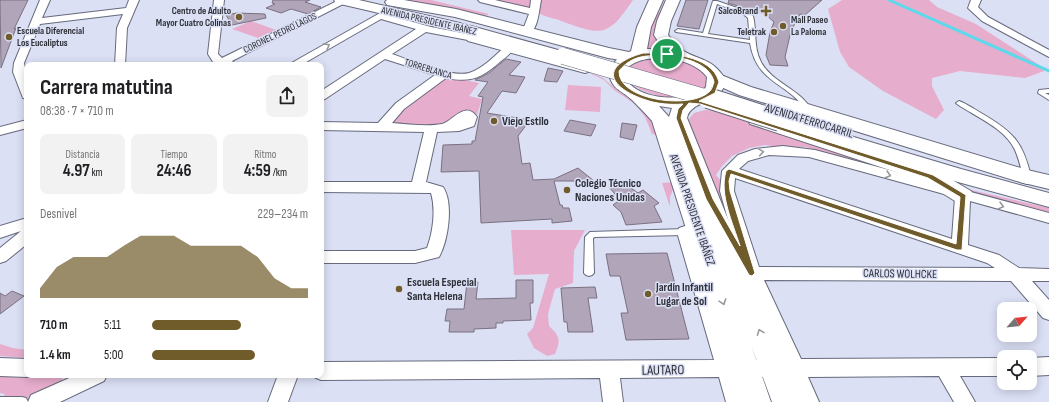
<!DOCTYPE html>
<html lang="es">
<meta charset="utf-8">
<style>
:root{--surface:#fff;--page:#f2f2f2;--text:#202124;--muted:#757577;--accent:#705b2a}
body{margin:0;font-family:"Sofia Sans Condensed",sans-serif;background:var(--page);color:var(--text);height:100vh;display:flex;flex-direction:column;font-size:15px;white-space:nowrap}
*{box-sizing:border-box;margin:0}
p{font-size:13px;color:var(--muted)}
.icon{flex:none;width:22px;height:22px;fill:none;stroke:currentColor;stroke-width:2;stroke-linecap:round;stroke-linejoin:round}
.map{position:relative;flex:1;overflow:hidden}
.sheet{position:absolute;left:24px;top:62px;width:300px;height:316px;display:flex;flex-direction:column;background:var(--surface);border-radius:8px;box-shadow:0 2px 10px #0003}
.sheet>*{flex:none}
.needle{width:26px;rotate:63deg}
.buttons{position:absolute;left:997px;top:302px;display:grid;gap:8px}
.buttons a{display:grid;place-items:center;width:40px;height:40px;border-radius:8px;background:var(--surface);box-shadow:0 2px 10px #0003;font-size:20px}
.pin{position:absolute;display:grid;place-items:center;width:34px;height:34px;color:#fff;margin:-17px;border:2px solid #fff;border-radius:50%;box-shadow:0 1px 4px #0007}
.round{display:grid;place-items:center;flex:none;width:42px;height:42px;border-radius:8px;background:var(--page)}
.head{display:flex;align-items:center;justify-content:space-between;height:68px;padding:0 16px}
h1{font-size:22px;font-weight:700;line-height:30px}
.metrics{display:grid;grid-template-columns:repeat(3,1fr);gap:6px;height:68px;padding:4px 16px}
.metrics div{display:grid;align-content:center;border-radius:8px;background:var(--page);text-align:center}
.metrics b{font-size:17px;font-weight:700}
.metrics small{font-size:11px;font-weight:400}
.metrics p{font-size:11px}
.chart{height:112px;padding:8px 16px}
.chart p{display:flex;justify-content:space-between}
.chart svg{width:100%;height:72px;margin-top:4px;fill:var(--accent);opacity:.7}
ul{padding:0 16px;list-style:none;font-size:13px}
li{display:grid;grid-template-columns:64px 48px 1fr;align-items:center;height:30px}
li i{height:10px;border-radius:5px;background:var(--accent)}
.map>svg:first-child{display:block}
.green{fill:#e7adcd}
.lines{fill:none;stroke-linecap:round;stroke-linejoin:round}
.stream{stroke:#5dd9ec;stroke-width:3}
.building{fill:#b1a6b9;stroke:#7a7081}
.lane-casing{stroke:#666a7c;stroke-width:2}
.street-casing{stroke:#666a7c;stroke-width:2}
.secondary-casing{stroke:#666a7c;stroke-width:2}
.primary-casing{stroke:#666a7c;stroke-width:2}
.lane{fill:#fff;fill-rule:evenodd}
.street{fill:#fff;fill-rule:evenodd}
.secondary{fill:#fff;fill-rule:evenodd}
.primary{fill:#fff;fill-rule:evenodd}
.primary-bridge-far1-casing{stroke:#666a7c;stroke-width:17;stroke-linecap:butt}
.primary-bridge-casing{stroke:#666a7c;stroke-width:22;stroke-linecap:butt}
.primary-bridge-far1{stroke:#fff;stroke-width:16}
.primary-bridge{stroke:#fff;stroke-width:20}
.oneway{stroke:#96989c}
.route{fill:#705b2a;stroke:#fff;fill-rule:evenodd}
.poi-dot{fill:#705b2a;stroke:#dce0f5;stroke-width:1.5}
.labels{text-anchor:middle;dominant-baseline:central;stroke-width:3;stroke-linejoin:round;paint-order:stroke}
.far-poi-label{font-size:10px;font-weight:bold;fill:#2e3038;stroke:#dce0f5;text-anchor:end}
.far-street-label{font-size:10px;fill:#2e3038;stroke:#dce0f5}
.poi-label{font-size:12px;font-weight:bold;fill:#2e3038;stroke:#dce0f5;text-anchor:start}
.street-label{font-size:12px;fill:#2e3038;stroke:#dce0f5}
.near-street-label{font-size:14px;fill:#2e3038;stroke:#dce0f5}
</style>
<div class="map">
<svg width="1049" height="402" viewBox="0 0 1049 402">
<rect width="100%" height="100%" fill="#dce0f5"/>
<!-- green -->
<path class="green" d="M405 0H431L489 14 486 16Z
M487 0H533L532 8 529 9Z
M540 0H633C609 35 604 37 564 22 556 18 545 18 538 12Z
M661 0H664L659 12 666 49H647L646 37Z
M842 0H929L937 7 976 24 1047 70 1025 78 960 71 932 78V86L944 110 936 119 883 91 849 67 840 52 828 9Z
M251 21 276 30 258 38 232 29Z
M663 57C678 59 708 64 707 84 694 108 645 97 628 81V67C638 59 651 58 663 57Z
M581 69 603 78 619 92 636 102 651 114 658 135 652 134 645 117 635 104 614 90 604 80Z
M450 77 479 83 469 96 482 99 477 115 471 114 442 126 390 125 404 107 442 78Z
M568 85 601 87 600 112 565 110Z
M705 110 718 111 940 187 805 147H778L765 145 749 148 732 156 722 166 716 175 721 181 727 211 718 200 688 120 694 113Z
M676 182 670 197V207L662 183Z
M958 187 1049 208V212L993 201Z
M511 230H585L574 251 573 283 555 289 548 314 549 326C560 336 561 340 555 354L547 356 534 348 527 334 533 328 549 274 514 275Z
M0 344 13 348 27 350V358L0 356Z
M0 376C21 379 42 375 62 378L63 382C43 396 25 402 0 402L5 394 0 393Z"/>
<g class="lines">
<!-- stream -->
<path class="stream" d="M889 0 1049 71"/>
</g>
<!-- building -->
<path class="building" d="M0 0H28L14 29 16 28 1 68Z
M273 0H310L305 2 321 7 308 14 291 9 281 13 266 8 275 4 272 3Z
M686 0H708L699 29 677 26Z
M729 0H822L805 15 800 14 791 31 785 57 788 66 770 65 766 55 770 32 774 22 765 14 728 3Z
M237 13 265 14 266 18 232 25 226 15Z
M506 59 521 62 509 75 525 77 516 93 502 91 487 113 530 120 518 136 522 164 530 163 533 180 554 179 578 168 594 181H554L560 205H562L563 208H569L572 221 552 223V219L481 223 479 171 441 172 443 145 472 144V141H475L483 97 478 96 488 82 475 80 489 73Z
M548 68 563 71 557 82 544 81Z
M570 120 596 125 591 136 564 131Z
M622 123 637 125 633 140 620 137Z
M622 181 638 193 643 190 659 203 654 206 662 222 626 225 621 212 613 205 620 200 609 187Z
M667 253 689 339 626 340 621 313H628L620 276H610L606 254Z
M516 280H533V303H530L531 320 503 321V323H496V328L474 329V332H449L450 321H445L447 309H464L467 282H478L476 299 516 298Z
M595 287 597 298H588L593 332H568L567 322H564L561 288Z
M12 291 24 296 0 314V293L5 296Z"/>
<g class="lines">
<!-- lane casing -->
<g class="lane-casing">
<path id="lane" d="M713 1H717L746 11 753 16C757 31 753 47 761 62 772 83 801 89 812 111L811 112H807C789 82 757 85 750 43L676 32 675 31 678 29 703 33ZM717 4 742 13 748 18 750 40 708 34Z
M1049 89V93H1045L1049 95V100L1038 93 1039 90Z
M959 101C967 104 974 109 981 113 1012 131 1023 141 1031 177L1030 179H1027L1023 177C1021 168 1019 159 1015 150 1005 128 976 117 957 104L956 103Z
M685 229 688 230 689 232 688 234 685 235 595 237 593 238 594 273 592 275 589 276 586 275 584 273 585 237 590 232Z
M0 397H22L26 398 28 402H0Z"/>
</g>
<!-- street casing -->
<g class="street-casing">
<path id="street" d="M40 0H50L42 18 126 8 129 0H139L127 28 125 65H115L117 28 123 14 40 24 24 63 27 79V99L23 98 13 72 14 63Z
M214 0H224L218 54 222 58 339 0 349 1 232 61 234 63 233 65H210L213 62 208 54Z
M478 0H495L530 8 531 0H541C539 10 538 32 527 35L522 32 529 14 480 2Z
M971 0H981L978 7 988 17 1049 50V57L982 21 968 8Z
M380 13 431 27 477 36 478 38 473 41 426 32 392 54C409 60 452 78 469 73 483 69 495 55 506 46L510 45 515 48C511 53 506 57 501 61 482 78 471 83 446 78L404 109 392 123C408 124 427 127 442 124 452 122 465 100 477 117L474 126 459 131 437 132 426 182 443 187C454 203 448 241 439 257L415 263H321V251H415L427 248C433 232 436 210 431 193L321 192V182H412L424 132 321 130V122L378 123 396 103 435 75 385 59 325 99 321 100V91L416 29 381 19 301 65H288Z
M27 120V128L0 135V127Z
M783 146 815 150 1049 213V223L970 201 968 245 999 255 1019 268 1049 269V281H1032L1049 300V320L1043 318 1011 281 764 280 801 359 1004 358V376H960L975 402H954L939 376 808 377 819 402H799L788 377H739L746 402H726L719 377 620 378 623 402H603L600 378 321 380 314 377 313 375H321V362L714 360 677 232 679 228 685 226 691 228 693 232 733 360H781L743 273 720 191 722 171 738 155 755 149ZM769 155 809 157 955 197 952 239 739 169 748 161ZM735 178 987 263 995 268 759 267 734 191Z
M27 218V229L0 238V226Z
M27 229V244L6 261 0 263V248L21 231Z
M1049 357V375L1030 376V358Z
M0 358 27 359V375H32L27 377 0 376Z
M76 375H107L104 381 60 402H28L31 395Z
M278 375H298L288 402H268Z"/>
</g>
<!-- secondary casing -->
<g class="secondary-casing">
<path id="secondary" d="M387 0H404L456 9 609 48 639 54 641 57 639 60 633 62 608 58 455 17 387 5 385 2Z
M473 34 591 65 593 68 591 71 585 73 468 41 466 38 468 35Z
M716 73 751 87 1034 172 1037 177 1034 182 1027 184 1020 182 739 95 710 82 708 78 710 74Z
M757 114 937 171 971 191 974 196 971 201 963 203 955 201 923 181 750 124 748 120 750 116Z"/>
</g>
<!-- primary casing -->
<g class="primary-casing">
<path id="primary" d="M334 0H359L464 24 569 53 571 56 569 59 563 61 456 31 336 3Z
M649 0H663L651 27 647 49H663L654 35 657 21 666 0H680L671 21 668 35C673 41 679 49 687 53 704 61 712 60 724 77 729 104 691 98 687 118L802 402H772L751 345 771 402H741L652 121C646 114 639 107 632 100 619 88 612 91 608 70L619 57 631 51 637 27ZM667 58C681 60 698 65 707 77L706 87C691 103 639 101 627 80 625 77 625 73 624 71 636 58 651 58 667 58ZM659 106 672 108 669 117Z
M780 115 961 169 1049 193V207L947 179 773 125 771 121 773 117Z
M1027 170 1049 175V189L1020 182 1017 177 1020 172Z"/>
</g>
<!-- lane -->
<use href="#lane" class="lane"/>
<!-- street -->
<use href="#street" class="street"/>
<!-- secondary -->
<use href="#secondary" class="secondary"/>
<!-- primary -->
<use href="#primary" class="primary"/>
<!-- primary-bridge-far1 casing -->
<g class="primary-bridge-far1-casing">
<path id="primary-bridge-far1" d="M563 56 711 99"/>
</g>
<!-- primary-bridge casing -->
<g class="primary-bridge-casing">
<path id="primary-bridge" d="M708 98 780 121"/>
</g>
<!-- primary-bridge-far1 -->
<use href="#primary-bridge-far1" class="primary-bridge-far1"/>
<!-- primary-bridge -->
<use href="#primary-bridge" class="primary-bridge"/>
</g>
<!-- one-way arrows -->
<defs><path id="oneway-chevron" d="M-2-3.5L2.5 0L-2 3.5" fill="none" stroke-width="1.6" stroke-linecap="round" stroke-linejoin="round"/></defs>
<g class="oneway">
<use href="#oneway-chevron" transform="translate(327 46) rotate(-29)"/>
<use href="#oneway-chevron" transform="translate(761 152) rotate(-9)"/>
<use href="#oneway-chevron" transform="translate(888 175) rotate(16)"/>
<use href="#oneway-chevron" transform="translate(1001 206) rotate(15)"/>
<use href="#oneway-chevron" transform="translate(723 302) rotate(72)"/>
<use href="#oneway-chevron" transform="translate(760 332) rotate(-111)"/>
</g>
<!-- route -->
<path class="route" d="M643 53C666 53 712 54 719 82L715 93 699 101 933 175 966 195 962 250H957L731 174 729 181 730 191 755 273 752 276 749 275 706 199 676 118 678 109 683 104C672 105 657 104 646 100 609 88 598 66 643 53ZM667 55C684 58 710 63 714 82 713 85 712 89 710 91 693 110 618 101 619 71 633 54 647 56 667 55ZM689 103 700 104 928 178 960 197 956 244 729 169 726 171C719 195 733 223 740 246L713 199 681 118 683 110Z"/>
<!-- markers -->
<g class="poi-dot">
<path d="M764 5h4v4h4v4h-4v4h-4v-4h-4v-4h4z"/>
<circle cx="239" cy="17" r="4"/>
<circle cx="783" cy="26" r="4"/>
<circle cx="774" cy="32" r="4"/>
<circle cx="9" cy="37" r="4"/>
<circle cx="494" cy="121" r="4"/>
<circle cx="567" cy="190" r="4"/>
<circle cx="399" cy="289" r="4"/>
<circle cx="648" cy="294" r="4"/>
</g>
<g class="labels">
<!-- far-poi labels -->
<g class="far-poi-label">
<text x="231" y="11">Centro de Adulto<tspan x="231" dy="12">Mayor Cuatro Colinas</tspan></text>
<text x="758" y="11">SalcoBrand</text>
<text x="791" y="20" text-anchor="start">Mall Paseo<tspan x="791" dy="12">La Paloma</tspan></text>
<text x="17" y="31" text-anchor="start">Escuela Diferencial<tspan x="17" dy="12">Los Eucaliptus</tspan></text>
<text x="766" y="32">Teletrak</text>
</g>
<!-- far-street labels -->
<g class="far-street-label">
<text transform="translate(429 21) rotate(13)">AVENIDA PRESIDENTE IBÁÑEZ</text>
<text transform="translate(280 33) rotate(-26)">CORONEL PEDRO LAGOS</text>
<text transform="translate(428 69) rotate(17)">TORREBLANCA</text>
</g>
<!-- poi labels -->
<g class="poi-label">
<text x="502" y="121">Viejo Estilo</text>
<text x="575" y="183">Colegio Técnico<tspan x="575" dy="14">Naciones Unidas</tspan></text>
<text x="407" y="282">Escuela Especial<tspan x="407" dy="14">Santa Helena</tspan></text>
<text x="656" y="287">Jardín Infantil<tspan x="656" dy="14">Lugar de Sol</tspan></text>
</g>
<!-- street labels -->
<g class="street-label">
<text transform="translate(809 121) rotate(17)">AVENIDA FERROCARRIL</text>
<text transform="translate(692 210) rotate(71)">AVENIDA PRESIDENTE IBÁÑEZ</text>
<text transform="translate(900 274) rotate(1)">CARLOS WOLHCKE</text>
</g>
<!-- near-street labels -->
<g class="near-street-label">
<text transform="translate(663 370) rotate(-1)">LAUTARO</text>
</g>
</g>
</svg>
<div class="buttons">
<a><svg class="needle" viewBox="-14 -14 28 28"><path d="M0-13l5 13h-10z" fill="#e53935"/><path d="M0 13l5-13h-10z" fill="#757577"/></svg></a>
<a><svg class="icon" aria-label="locate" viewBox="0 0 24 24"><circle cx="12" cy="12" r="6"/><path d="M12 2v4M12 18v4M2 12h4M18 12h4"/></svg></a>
</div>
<div class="pin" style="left:667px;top:54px;background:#1e9e55"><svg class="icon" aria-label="arrive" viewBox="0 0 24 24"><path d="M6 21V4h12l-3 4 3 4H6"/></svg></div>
<section class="sheet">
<div class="head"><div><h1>Carrera matutina</h1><p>08:38 · 7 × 710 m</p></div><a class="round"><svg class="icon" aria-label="share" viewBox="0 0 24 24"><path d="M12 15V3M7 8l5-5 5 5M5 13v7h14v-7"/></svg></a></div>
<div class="metrics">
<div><p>Distancia</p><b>4.97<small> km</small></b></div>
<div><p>Tiempo</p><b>24:46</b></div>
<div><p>Ritmo</p><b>4:59<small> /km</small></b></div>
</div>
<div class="chart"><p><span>Desnivel</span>229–234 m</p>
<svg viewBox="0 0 160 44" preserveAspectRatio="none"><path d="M0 44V38L10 25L20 19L30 19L40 19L50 12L60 6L70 6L80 6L90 12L100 12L110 12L120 12L130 19L140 32L150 38L160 38V44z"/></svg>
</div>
<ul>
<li><b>710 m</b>5:11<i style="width:57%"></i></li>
<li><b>1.4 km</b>5:00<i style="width:66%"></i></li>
</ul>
</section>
</div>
